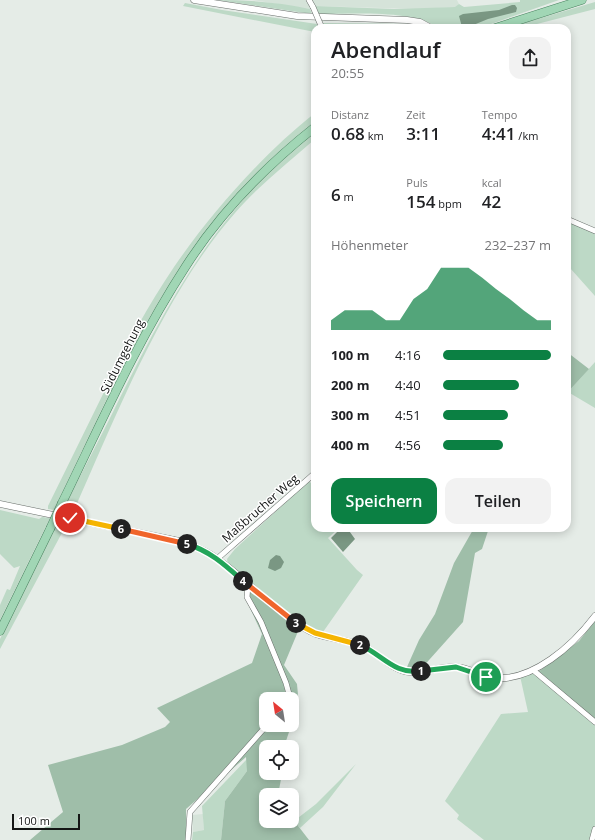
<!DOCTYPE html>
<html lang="de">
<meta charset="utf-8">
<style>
:root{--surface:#fff;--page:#f2f2f2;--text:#202124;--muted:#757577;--accent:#0b8043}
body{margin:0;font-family:"Open Sans",sans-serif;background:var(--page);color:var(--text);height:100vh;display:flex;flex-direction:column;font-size:15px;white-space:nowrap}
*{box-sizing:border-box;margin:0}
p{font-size:13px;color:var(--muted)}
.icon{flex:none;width:22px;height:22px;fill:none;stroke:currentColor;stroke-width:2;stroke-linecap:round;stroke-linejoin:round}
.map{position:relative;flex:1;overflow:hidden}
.details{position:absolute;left:311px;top:24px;width:260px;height:508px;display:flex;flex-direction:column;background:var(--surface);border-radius:12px;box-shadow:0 2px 10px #0003}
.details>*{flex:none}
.needle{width:26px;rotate:330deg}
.tools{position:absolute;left:259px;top:692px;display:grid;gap:8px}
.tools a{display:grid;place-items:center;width:40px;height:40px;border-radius:8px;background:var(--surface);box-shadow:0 2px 10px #0003;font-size:20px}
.scale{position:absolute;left:12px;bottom:10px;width:68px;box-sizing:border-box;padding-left:4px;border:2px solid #141615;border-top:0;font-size:11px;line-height:14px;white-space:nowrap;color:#141615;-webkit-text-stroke:3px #fff;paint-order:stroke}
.pin{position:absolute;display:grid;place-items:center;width:34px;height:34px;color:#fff;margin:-17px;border:2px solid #fff;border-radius:50%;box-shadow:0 1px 4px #0007}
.km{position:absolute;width:20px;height:20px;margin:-10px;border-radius:50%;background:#222;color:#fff;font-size:11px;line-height:20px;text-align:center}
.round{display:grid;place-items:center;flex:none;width:42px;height:42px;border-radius:12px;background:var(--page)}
.head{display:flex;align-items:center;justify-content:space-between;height:68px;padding:0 20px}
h1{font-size:22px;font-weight:600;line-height:30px}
.stats{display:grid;grid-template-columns:repeat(3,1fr);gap:6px;height:68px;padding:4px 20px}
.stats div{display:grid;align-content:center}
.stats b{font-size:17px;font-weight:600}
.stats small{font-size:11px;font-weight:400}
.stats p{font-size:11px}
.chart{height:112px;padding:8px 20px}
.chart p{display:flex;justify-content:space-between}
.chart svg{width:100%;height:72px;margin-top:4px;fill:var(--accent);opacity:.7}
.cta{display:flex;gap:8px;margin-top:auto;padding:8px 20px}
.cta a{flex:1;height:46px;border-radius:12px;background:var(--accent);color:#fff;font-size:16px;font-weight:600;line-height:46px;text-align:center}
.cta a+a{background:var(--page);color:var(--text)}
ul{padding:0 20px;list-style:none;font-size:13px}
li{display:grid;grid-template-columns:64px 48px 1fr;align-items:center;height:30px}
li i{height:10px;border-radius:5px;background:var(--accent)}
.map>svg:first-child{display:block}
.built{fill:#d5e3d9}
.green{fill:#bdd9c6}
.forest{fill:#9fbea9}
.water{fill:#7a9783}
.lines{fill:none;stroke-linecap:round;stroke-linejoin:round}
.minor-casing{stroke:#696f6b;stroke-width:6}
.tertiary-casing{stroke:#696f6b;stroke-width:7}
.primary-casing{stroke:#47815d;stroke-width:9}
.minor{stroke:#fff;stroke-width:5}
.tertiary{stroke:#fff;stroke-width:6}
.primary{stroke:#a1d6b5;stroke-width:8}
.minor-bridge-casing{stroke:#696f6b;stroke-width:6;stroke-linecap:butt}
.primary-bridge-casing{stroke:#47815d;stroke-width:9;stroke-linecap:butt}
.minor-bridge{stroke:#fff;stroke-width:5}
.primary-bridge{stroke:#a1d6b5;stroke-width:8}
.split-1-casing{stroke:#fff;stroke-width:8}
.split-2-casing{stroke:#fff;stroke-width:8}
.split-3-casing{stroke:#fff;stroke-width:8}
.split-4-casing{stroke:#fff;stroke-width:8}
.split-5-casing{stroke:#fff;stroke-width:8}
.split-6-casing{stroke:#fff;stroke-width:8}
.split-7-casing{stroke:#fff;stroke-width:8}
.split-1{stroke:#22a559;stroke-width:5}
.split-2{stroke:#22a559;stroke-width:5}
.split-3{stroke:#f5b400;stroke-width:5}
.split-4{stroke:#f0652b;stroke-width:5}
.split-5{stroke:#22a559;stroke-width:5}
.split-6{stroke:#f0652b;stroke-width:5}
.split-7{stroke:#f5b400;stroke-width:5}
.labels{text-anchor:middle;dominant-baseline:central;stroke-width:3;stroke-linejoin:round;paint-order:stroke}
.street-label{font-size:12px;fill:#141615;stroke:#fff}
</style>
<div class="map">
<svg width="595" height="840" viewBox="0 0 595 840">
<rect width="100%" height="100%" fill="#e5ece7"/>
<!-- built -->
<path class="built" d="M252 0H457L459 4 456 7 418 9 315 6 310 9Z
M203 814 204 830 193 832 192 815Z"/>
<!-- green -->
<path class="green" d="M217 0C248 0 279 2 310 9L312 14Z
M520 0H559L480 28H438C416 9 348 14 318 14L315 6 394 9 455 7 459 4 464 7 520 2Z
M595 2V9L537 24 536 28H526V25L517 28H507Z
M185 3 222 10 317 24 319 28H315V32L183 6Z
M323 23 403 24 421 28H325Z
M315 113V121C286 145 258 169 233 198 153 289 106 402 54 510L48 509V506L104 392 105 385C127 346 148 305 174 267 211 213 263 154 315 113Z
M315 132V139C288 163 259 185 235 213 163 295 116 416 72 515L62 513C77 481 94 450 110 418 164 308 216 209 315 132Z
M567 221 595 232V296L570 268 567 271Z
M595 362V408L568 392Z
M309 481 315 487V528H339L328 538 357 570 363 575 323 632 314 631 301 623 228 565 227 559 235 549Z
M0 510 39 519 42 517 50 518 0 620V605L7 589 10 590 20 566 14 568 0 554Z
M59 520 65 524 64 529 0 649V639Z
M532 673 536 675 595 724V825L591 840H484L457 819 459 815 445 801 501 714 528 712 520 676Z
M247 759V771L225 801 221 840H192L193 832 204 830 202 806Z
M356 764 323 807 300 828 294 821 316 804Z"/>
<!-- forest -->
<path class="forest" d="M567 352 589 369 567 393Z
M474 528H489L482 549 475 553 463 622 421 669 407 667 419 640 435 614 454 563Z
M248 591 257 596 299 629 284 665 297 684 298 695 292 701V699H266V725L291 726 284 747H266V773L282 774 278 795H266V821H292V818L309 840H221L225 801 247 771 246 757 186 809V840H30L63 812 48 765 122 745 165 727 170 722 157 708 252 663 262 634 244 595Z
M595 621V719L538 672 579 641Z"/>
<!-- water -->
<path class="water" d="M512 5H515L517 8 516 12 488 19 466 28 462 27 459 16 463 14 499 10Z
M341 528H347L355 539 343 552 331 538Z
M276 555 280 556 284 562 281 568 275 571 268 568 270 560Z"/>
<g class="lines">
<!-- minor casing -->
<g class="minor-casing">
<path id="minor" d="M309 0 313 7
M567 219 595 231
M218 558 315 473
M248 585 247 597 261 622 286 683 289 694 287 699
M533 670 595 722
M188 840 190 812 267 725
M592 840 595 829"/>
</g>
<!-- tertiary casing -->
<g class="tertiary-casing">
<path id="tertiary" d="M194 0 297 16 407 20 420 22 431 28
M0 504 179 541C190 545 200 548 210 554 236 570 258 595 283 613 293 621 304 629 316 634 331 639 348 640 363 646 380 654 391 670 410 672 425 674 440 666 455 667 469 667 480 676 493 678 533 682 573 645 595 616"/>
</g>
<!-- primary casing -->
<g class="primary-casing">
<path id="primary" d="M495 28 582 0
M62 503C101 423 137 341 186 266 220 213 266 166 315 127
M0 631 50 529"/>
</g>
<!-- minor -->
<use href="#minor" class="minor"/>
<!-- tertiary -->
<use href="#tertiary" class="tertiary"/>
<!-- primary -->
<use href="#primary" class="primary"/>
<!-- minor-bridge casing -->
<g class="minor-bridge-casing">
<path id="minor-bridge" d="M313 7 322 28"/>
</g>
<!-- primary-bridge casing -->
<g class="primary-bridge-casing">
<path id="primary-bridge" d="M50 529 62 503"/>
</g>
<!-- minor-bridge -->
<use href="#minor-bridge" class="minor-bridge"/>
<!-- primary-bridge -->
<use href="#primary-bridge" class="primary-bridge"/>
</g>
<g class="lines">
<!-- split-1 casing -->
<g class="split-1-casing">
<path id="split-1" d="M421 671 456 667 486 677"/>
</g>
<!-- split-2 casing -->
<g class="split-2-casing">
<path id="split-2" d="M360 645C382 654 394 675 421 671"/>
</g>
<!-- split-3 casing -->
<g class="split-3-casing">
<path id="split-3" d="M296 623 315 633 360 645"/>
</g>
<!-- split-4 casing -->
<g class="split-4-casing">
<path id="split-4" d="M243 581 296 623"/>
</g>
<!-- split-5 casing -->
<g class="split-5-casing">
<path id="split-5" d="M187 544C210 551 225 565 243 581"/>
</g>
<!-- split-6 casing -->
<g class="split-6-casing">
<path id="split-6" d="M121 529 187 544"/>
</g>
<!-- split-7 casing -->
<g class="split-7-casing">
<path id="split-7" d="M70 518 121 529"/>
</g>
<!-- split-1 -->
<use href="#split-1" class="split-1"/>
<!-- split-2 -->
<use href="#split-2" class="split-2"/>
<!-- split-3 -->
<use href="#split-3" class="split-3"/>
<!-- split-4 -->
<use href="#split-4" class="split-4"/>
<!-- split-5 -->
<use href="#split-5" class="split-5"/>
<!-- split-6 -->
<use href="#split-6" class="split-6"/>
<!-- split-7 -->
<use href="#split-7" class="split-7"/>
</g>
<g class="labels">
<!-- street labels -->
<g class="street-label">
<text transform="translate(122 356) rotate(-63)">Südumgehung</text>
<text transform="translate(260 508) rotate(-41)">Maßbrucher Weg</text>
</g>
</g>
</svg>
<div class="tools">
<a><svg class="needle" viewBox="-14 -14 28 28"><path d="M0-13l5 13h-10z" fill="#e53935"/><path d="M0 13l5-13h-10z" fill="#757577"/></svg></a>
<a><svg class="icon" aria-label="locate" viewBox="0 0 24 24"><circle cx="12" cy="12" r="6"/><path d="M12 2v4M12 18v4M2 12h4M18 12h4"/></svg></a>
<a><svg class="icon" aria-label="layers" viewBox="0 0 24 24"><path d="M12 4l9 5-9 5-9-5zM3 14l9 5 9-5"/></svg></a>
</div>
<div class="scale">100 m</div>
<div class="pin" style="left:486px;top:677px;background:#1e9e55"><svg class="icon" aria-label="arrive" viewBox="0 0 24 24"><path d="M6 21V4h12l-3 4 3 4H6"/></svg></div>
<div class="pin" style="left:70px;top:518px;background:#d93025"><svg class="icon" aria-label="check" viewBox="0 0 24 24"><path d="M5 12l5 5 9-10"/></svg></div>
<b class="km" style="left:421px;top:671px">1</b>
<b class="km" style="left:360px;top:645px">2</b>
<b class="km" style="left:296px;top:623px">3</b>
<b class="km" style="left:243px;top:581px">4</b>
<b class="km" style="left:187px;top:544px">5</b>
<b class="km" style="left:121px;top:529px">6</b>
<section class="details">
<div class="head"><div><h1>Abendlauf</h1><p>20:55</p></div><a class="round"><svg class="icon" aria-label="share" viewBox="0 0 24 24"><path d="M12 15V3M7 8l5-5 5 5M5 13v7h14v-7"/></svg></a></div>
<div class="stats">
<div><p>Distanz</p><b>0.68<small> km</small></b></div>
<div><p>Zeit</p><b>3:11</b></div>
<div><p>Tempo</p><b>4:41<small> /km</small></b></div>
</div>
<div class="stats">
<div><b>6<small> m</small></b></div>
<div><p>Puls</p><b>154<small> bpm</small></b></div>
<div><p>kcal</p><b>42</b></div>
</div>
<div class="chart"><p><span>Höhenmeter</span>232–237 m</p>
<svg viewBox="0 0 160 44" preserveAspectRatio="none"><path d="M0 44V38L10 32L20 32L30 32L40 38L50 38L60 25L70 19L80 6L90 6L100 6L110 12L120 19L130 25L140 32L150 38L160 38V44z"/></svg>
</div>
<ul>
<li><b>100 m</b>4:16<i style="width:100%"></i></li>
<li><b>200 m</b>4:40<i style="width:70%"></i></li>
<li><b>300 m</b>4:51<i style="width:60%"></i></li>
<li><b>400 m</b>4:56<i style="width:56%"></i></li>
</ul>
<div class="cta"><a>Speichern</a><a>Teilen</a></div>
</section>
</div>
